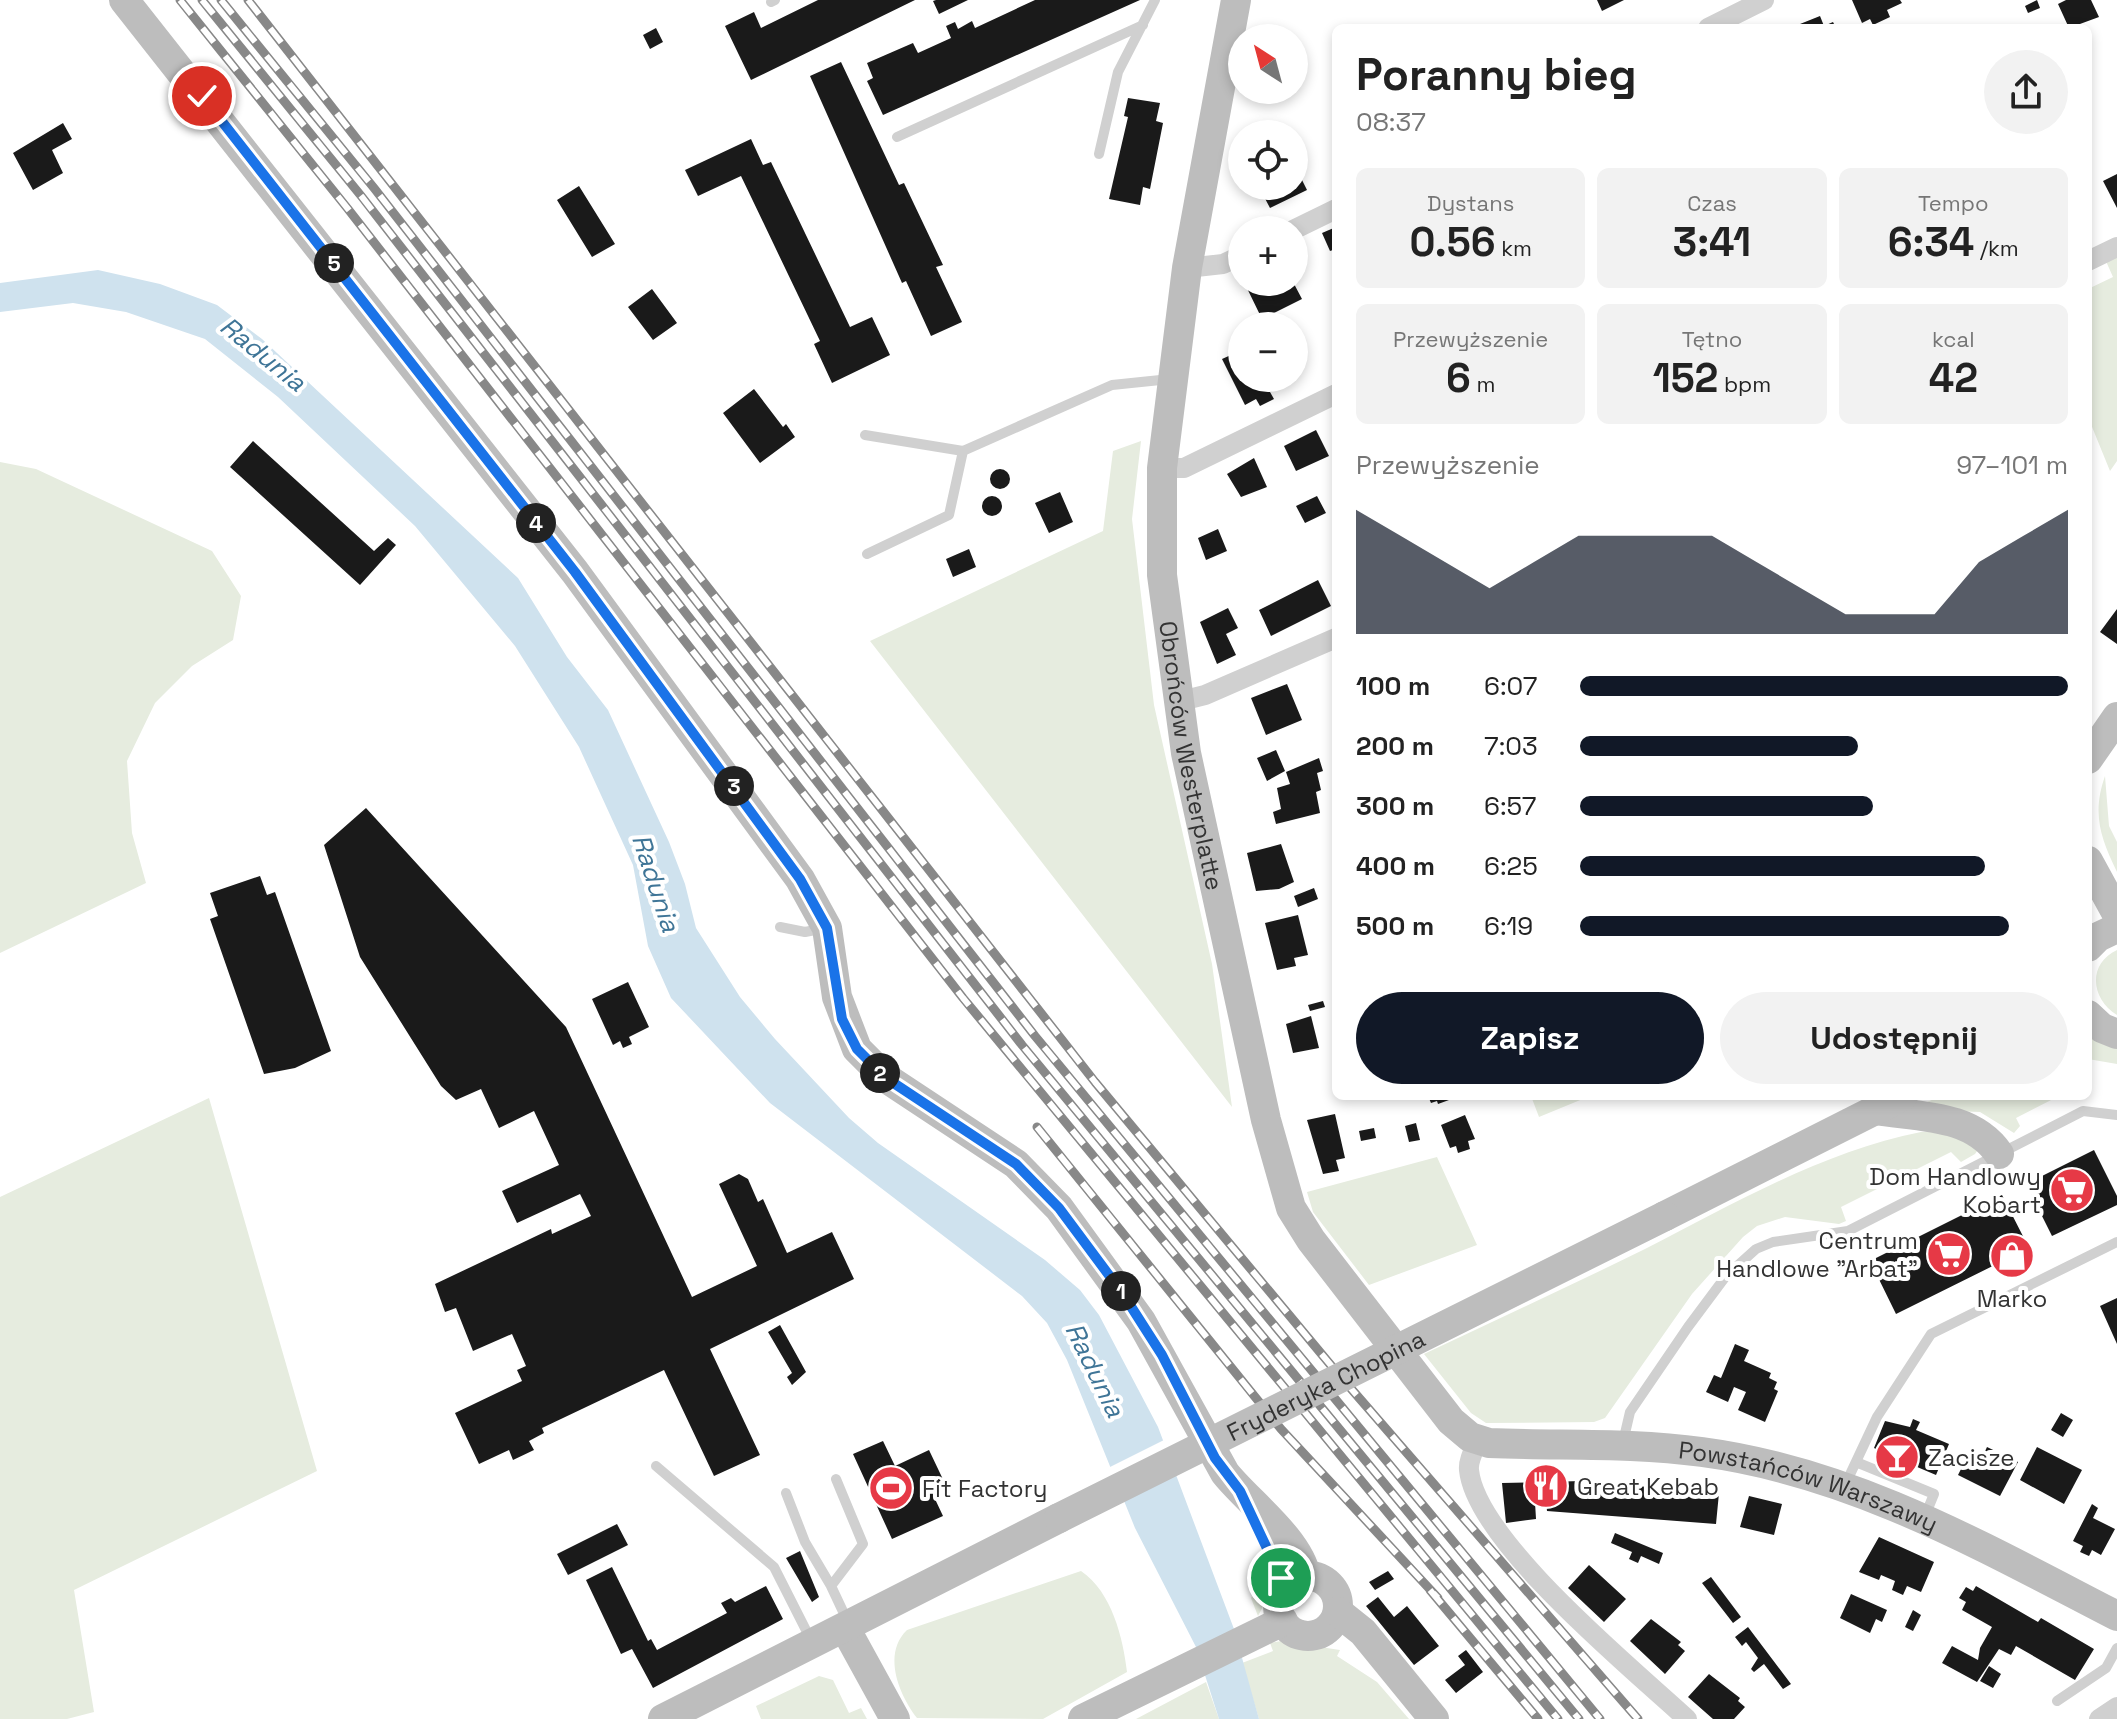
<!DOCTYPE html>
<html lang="pl">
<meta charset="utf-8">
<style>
:root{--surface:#fff;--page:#f2f2f2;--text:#222;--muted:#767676;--accent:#111827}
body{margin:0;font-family:"Space Grotesk",sans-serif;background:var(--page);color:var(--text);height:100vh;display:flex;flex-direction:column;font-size:30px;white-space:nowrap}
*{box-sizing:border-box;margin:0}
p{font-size:26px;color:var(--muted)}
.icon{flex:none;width:44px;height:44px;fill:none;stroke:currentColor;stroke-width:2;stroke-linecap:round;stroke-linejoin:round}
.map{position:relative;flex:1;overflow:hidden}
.side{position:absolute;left:1332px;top:24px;width:760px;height:1076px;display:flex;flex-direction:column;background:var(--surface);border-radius:12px;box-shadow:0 4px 12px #0003}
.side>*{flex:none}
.needle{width:52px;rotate:324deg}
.tools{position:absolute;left:1228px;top:24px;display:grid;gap:16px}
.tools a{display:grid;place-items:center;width:80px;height:80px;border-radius:50%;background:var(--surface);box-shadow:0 4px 12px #0003;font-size:40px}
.pin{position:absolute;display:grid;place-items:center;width:68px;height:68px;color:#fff;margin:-34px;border:4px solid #fff;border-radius:50%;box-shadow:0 2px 8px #0007}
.km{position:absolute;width:40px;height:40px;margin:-20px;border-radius:50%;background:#222;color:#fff;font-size:22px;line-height:40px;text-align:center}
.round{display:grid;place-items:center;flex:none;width:84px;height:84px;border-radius:42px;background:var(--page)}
.head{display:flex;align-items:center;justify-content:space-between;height:136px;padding:0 24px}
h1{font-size:44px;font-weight:800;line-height:60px}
.figures{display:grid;grid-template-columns:repeat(3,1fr);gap:12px;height:136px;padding:8px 24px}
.figures div{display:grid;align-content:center;border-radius:12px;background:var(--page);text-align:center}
.figures b{font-size:40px;font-weight:800}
.figures small{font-size:22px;font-weight:400}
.figures p{font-size:22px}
.chart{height:224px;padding:16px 24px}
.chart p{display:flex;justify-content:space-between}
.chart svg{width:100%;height:144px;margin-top:8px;fill:var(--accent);opacity:.7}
.button{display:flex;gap:16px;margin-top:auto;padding:16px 24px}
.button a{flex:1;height:92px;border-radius:48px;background:var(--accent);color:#fff;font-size:32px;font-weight:800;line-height:92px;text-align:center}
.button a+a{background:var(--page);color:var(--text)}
ul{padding:0 24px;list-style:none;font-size:26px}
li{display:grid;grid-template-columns:128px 96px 1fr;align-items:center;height:60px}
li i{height:20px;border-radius:10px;background:var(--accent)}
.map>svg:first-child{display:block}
.green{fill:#e6ecdf}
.water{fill:#cfe2ee}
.pier{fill:#fff}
.building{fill:#1a1a1a}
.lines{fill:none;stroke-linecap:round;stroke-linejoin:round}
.lane{stroke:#d0d0d0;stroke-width:10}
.street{stroke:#d0d0d0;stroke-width:20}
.secondary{stroke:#bdbdbd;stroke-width:30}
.rail-casing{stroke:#888;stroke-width:9}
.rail{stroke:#fff;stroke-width:6;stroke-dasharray:18;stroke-linecap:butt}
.secondary-bridge{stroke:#bdbdbd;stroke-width:30}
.route-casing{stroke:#fff;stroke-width:16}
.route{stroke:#1a73e8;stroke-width:10}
.labels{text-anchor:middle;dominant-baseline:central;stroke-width:8;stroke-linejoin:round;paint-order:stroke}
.street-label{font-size:24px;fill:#333;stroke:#fff}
.poi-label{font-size:24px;fill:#333;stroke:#fff;text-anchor:start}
.water-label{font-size:26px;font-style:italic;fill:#3f7597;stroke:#fff}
</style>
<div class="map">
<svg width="2117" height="1719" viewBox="0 0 2117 1719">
<rect width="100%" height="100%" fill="#fff"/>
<!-- green -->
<path class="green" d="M2117 254V461L2110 471 2088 417V289L2113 277 2105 259Z
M1141 441 1132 519 1154 705 1212 964 1232 1107 870 641 1103 531 1113 451Z
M0 462 36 469 212 551 241 596 233 640 192 666 155 703 127 761 132 833 146 883 0 953Z
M2105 776 2109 826 2117 842V872C2100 837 2092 813 2105 776Z
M2117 950V1015C2091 999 2087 964 2117 950Z
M2088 1036 2117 1046V1064L2088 1059Z
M1531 1096H1590L1539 1117Z
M1941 1096H2059L2016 1118 2020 1126 2014 1133 1980 1112 1922 1110 1920 1105Z
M209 1098 317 1471 74 1590 94 1712 67 1719H0V1197Z
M1921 1132H1941L1980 1147 1975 1154 1961 1162 1951 1152 1841 1207 1846 1221 1839 1224 1785 1217 1757 1226 1743 1237 1692 1294 1605 1418 1594 1422 1486 1423 1471 1413 1424 1354C1498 1319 1572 1285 1645 1249 1733 1204 1824 1151 1921 1132Z
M1437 1157 1477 1245 1369 1285 1313 1212 1307 1192Z
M1271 1567 1273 1587 1258 1616 1251 1598Z
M1081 1571C1112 1592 1123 1638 1127 1672L1043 1719 917 1718C899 1695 882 1654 907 1630Z
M1281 1641 1340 1650 1337 1656 1377 1682 1409 1719H1259L1242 1663 1273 1651 1270 1643Z
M819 1676 833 1680 849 1713 861 1708 867 1719H761L756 1706Z
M1206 1682 1219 1719H1136Z"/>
<!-- water -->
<path class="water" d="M98 270 160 284 217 305 262 339 518 578 567 657 608 710 669 842 685 884 696 928 740 997 775 1039 849 1118 878 1143 1045 1260 1080 1290 1099 1315 1158 1427 1234 1629 1259 1719H1219L1196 1647 1135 1528 1067 1360 1047 1323 1022 1296 770 1103 671 998 648 946 633 865 579 747 515 646 415 526 278 397 205 339 126 312 73 303 0 312V283Z"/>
<!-- pier -->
<path class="pier" d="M1166 1439 1179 1474 1121 1502 1108 1468Z"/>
<!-- building -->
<path class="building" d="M818 0H915L751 80 725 26 754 12 761 28Z
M936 0H968L939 14 933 1Z
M1035 0H1140L883 115 867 81 873 78 867 63 913 43 918 53 951 38 946 26 955 22 958 29 972 21 975 28Z
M1597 0H1624L1602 11Z
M1852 0H1900L1902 3 1887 10 1890 17 1873 25 1870 19 1862 23Z
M2037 0 2040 8 2028 13 2025 6Z
M2066 0H2091L2099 17 2069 28 2058 4Z
M1820 16 1824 26 1833 22 1836 28H1790Z
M656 28 663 42 650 49 643 35Z
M841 62 899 185 904 183 943 265 936 267 962 322 931 336 906 281 902 283 810 76Z
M1128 98 1160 103 1156 121 1163 123 1150 189 1143 187 1140 205 1109 199 1128 117 1124 116Z
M63 123 72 139 52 150 63 173 33 190 13 153Z
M1275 124 1280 134H1254Z
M751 139 763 165 771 162 850 327 872 317 890 355 832 383 814 344 820 341 741 176 698 196 685 170Z
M1294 164 1307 190 1270 208 1260 189 1249 188 1294 186Z
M2117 174V208L2103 181Z
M579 186 615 244 592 257 557 200Z
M1336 227V249L1330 251 1322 233Z
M1244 282H1275L1277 286 1293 282 1302 299 1262 319Z
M652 289 677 323 653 340 628 307Z
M1242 350V378H1268L1274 390 1270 392 1274 399 1260 406 1256 399 1245 405 1222 359Z
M754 389 783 427 786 424 795 437 760 463 723 413Z
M1316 430 1329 456 1296 471 1284 446Z
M253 441 374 551 388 538 396 545 360 585 230 467Z
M1254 458 1267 487 1241 497 1227 474Z
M990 479a10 10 0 1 1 20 0a10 10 0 1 1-20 0Z
M1060 492 1073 522 1049 533 1035 503Z
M982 506a10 10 0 1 1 20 0a10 10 0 1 1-20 0Z
M1317 496 1326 513 1305 523 1296 506Z
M1218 529 1227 551 1206 560 1198 538Z
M969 549 976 567 953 577 946 559Z
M1318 580 1331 606 1271 636 1259 610Z
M1228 608 1238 628 1226 634 1236 655 1217 664 1200 622Z
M2117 609V644L2100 632Z
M1287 684 1302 720 1266 735 1251 698Z
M1276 750 1285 771 1267 781 1257 758Z
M1319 758 1323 771 1317 773 1321 790 1316 792 1320 813 1276 824 1273 812 1281 809 1277 788 1290 784 1286 772Z
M366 808 566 1027 692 1297 757 1266 719 1184 739 1174 748 1179 758 1202 763 1199 787 1253 832 1232 854 1279 710 1349 760 1455 714 1476 664 1370 542 1428 544 1433 529 1441 534 1450 513 1460 509 1450 479 1464 455 1413 522 1381 517 1370 526 1366 512 1334 473 1351 456 1308 445 1312 435 1284 551 1229 552 1234 591 1216 580 1194 517 1223 502 1191 559 1165 534 1111 499 1128 481 1089 456 1100 441 1086 360 957 324 845Z
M1281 844 1294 882 1279 889 1256 891 1247 853Z
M260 876 267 895 275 892 331 1051 295 1068 264 1074 210 919 218 916 210 893Z
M1314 888 1318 899 1298 907 1294 896Z
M1298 915 1308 955 1294 958 1296 966 1277 970 1265 923Z
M628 982 649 1027 629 1037 632 1044 623 1048 620 1041 613 1045 592 999Z
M1323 1001 1325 1007 1310 1011 1308 1005Z
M1311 1016 1319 1048 1293 1053 1286 1024Z
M1428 1096H1460L1438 1104 1437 1101 1431 1103Z
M1335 1114 1345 1158 1336 1160 1339 1171 1323 1174 1307 1120Z
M1465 1115 1475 1139 1468 1141 1470 1149 1458 1153 1456 1146 1450 1148 1441 1125Z
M1416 1123 1420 1140 1409 1142 1405 1126Z
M1374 1128 1376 1138 1361 1141 1359 1131Z
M2094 1150 2117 1196V1205L2052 1236 2026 1184Z
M2002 1195 2029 1248 1896 1314 1870 1261Z
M2117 1298V1344L2100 1306Z
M780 1325 806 1372 792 1385 787 1377 792 1373 768 1332Z
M1735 1344 1749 1350 1744 1361 1771 1373 1769 1378 1777 1382 1774 1389 1778 1391 1765 1422 1738 1410 1746 1392 1734 1387 1728 1402 1706 1392 1714 1375 1721 1378Z
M2061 1413 2073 1420 2063 1437 2051 1430Z
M1913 1419 1920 1422 1916 1430 1949 1444 1936 1475 1903 1461 1901 1465 1884 1458 1886 1454 1874 1448 1885 1421 1910 1427Z
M883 1441 895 1466 929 1450 949 1492 935 1499 943 1516 892 1539 853 1454Z
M1987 1447 2018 1462 2000 1496 1958 1475 1968 1455 1980 1462Z
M2037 1447 2082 1470 2064 1504 2020 1480Z
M1585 1477 1590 1482 1719 1493 1716 1524 1547 1511 1546 1501 1535 1502 1536 1519 1506 1523 1502 1483 1582 1481Z
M1749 1496 1782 1504 1774 1535 1740 1527Z
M2092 1504 2098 1508 2093 1518 2115 1529 2101 1555 2092 1550 2089 1556 2080 1552 2083 1546 2073 1541Z
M617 1524 628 1545 568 1575 557 1554Z
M1615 1533 1663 1553 1659 1564 1641 1556 1638 1563 1629 1559 1632 1552 1611 1543Z
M1879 1537 1934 1562 1921 1592 1907 1586 1903 1595 1892 1590 1895 1581 1881 1575 1879 1580 1859 1572Z
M800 1551 819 1597 812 1602 786 1558Z
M1589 1565 1626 1599 1604 1622 1568 1588Z
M612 1567 648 1641 651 1639 657 1650 727 1613 721 1603 731 1598 735 1602 766 1586 783 1619 653 1688 632 1649 621 1654 586 1580Z
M1388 1571 1394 1579 1375 1590 1369 1582Z
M1711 1577 1741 1617 1733 1623 1702 1583Z
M1976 1586 2038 1622 2041 1618 2094 1649 2075 1680 2016 1646 2011 1655 1999 1649 1977 1682 1942 1663 1952 1646 1978 1660 1980 1648 1992 1627 1962 1610 1966 1602 1959 1598 1966 1587 1973 1591Z
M1851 1594 1887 1610 1882 1622 1876 1619 1870 1633 1840 1618Z
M1378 1597 1394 1617 1407 1606 1439 1646 1414 1665 1366 1606Z
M1913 1610 1921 1615 1913 1631 1905 1627Z
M1651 1619 1681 1642 1678 1645 1685 1651 1665 1674 1630 1641Z
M1748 1627 1791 1684 1783 1689 1764 1664 1754 1672 1751 1669 1758 1658 1746 1642 1742 1646 1735 1637Z
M1466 1650 1483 1672 1456 1693 1445 1680 1465 1665 1458 1656Z
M1989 1666 2001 1674 1993 1688 1980 1681Z
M1709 1674 1740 1698 1738 1701 1745 1707 1734 1719H1713L1688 1697Z"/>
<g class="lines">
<!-- lane -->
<path class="lane" d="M771 2 775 0
M897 137 1143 25
M1099 154 1118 72 1155 0
M865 435 963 451 1112 385 1170 379
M867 554 949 515 963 451
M780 927 805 932 825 928
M1623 1442 1630 1412 1688 1327 1726 1276 1756 1249 1773 1242 1848 1231 2083 1111 2117 1115
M1856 1462 1934 1494 1925 1516
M656 1466 774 1567 812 1642
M836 1479 863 1544 831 1586 847 1620
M1846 1483 1877 1417 1931 1334 2117 1242
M786 1493 805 1542 831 1586
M2057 1701 2106 1668 2117 1648"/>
<!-- street -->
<path class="street" d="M1708 28 1764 0
M1293 230 1336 209
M2088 261 2117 247
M1187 268 1223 264 1242 255
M1162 468H1184L1336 394
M1177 702 1205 695 1336 638
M1478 1441C1474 1450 1468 1460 1469 1470 1476 1541 1633 1669 1687 1719
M2099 1719 2117 1707"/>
<!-- secondary -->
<g class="secondary">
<path d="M124 0 575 572 800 879 827 928 837 997 857 1049 886 1078 1016 1164 1059 1208 1141 1321 1225 1473C1247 1501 1299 1539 1306 1576"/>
<path id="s1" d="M1236 0 1187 268 1162 468V575L1186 753 1266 1120 1291 1208 1311 1240 1451 1421 1470 1437 1489 1443C1560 1446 1631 1442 1702 1452 1853 1472 1983 1547 2117 1616"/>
<path d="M2088 759 2117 717"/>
<path d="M2088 861 2117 914"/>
<path d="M2088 947 2098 937 2117 928"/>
<path d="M2088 1015 2102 1028 2117 1034"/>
<path d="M1875 1110C1919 1117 1972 1114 1999 1154"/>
<path d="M1665 1216 1903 1096"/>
<circle cx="1308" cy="1606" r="30"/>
<path d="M1338 1612 1363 1632 1434 1719"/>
<path d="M845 1628 895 1719"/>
<path d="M663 1719 1059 1518"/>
<path d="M1083 1719 1283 1621"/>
</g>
<!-- rail casing -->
<g class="rail-casing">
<path id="rail" d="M180 0 348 209 963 998 1558 1719
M202 0 362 197 1022 1045 1579 1719
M221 0 374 188 1035 1036 1600 1719
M248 0 1095 1082 1334 1369 1638 1719
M1037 1127 1281 1429 1438 1598
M1430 1590 1538 1719"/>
</g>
<!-- rail -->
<use href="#rail" class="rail"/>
<!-- secondary-bridge -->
<path class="secondary-bridge" id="s2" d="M1059 1518 1665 1216"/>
</g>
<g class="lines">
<!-- route casing -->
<g class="route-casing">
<path id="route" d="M202 96 575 572 800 879 827 928 842 1019 857 1049 886 1078 1016 1164 1059 1208 1123 1294 1162 1355 1215 1458 1240 1491 1281 1578"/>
</g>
<!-- route -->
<use href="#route" class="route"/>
</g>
<!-- icons -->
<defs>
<g id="supermarket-disc" transform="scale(2.3)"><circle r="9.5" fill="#e63946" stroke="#fff"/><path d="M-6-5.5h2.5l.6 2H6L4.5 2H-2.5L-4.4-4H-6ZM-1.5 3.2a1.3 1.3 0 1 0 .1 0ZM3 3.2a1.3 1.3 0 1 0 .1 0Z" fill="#fff"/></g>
<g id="shop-disc" transform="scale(2.3)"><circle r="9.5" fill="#e63946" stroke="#fff"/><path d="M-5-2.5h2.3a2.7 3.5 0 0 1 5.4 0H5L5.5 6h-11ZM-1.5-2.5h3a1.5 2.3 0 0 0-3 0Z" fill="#fff"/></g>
<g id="bar-disc" transform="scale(2.3)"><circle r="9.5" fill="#e63946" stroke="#fff"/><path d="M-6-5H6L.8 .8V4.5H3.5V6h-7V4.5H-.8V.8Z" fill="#fff"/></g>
<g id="restaurant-disc" transform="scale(2.3)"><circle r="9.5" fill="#e63946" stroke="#fff"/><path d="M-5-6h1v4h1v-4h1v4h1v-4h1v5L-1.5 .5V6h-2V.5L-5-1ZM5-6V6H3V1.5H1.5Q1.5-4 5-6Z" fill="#fff"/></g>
<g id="stadium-disc" transform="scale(2.3)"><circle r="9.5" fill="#e63946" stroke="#fff"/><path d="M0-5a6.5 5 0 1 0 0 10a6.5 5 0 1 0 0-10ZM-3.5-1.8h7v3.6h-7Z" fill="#fff"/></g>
</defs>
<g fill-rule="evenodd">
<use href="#supermarket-disc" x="2072" y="1190"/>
<use href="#supermarket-disc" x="1949" y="1254"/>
<use href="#shop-disc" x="2012" y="1256"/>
<use href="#bar-disc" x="1897" y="1457"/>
<use href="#restaurant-disc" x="1546" y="1486"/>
<use href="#stadium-disc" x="891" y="1488"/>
</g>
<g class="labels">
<!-- street labels -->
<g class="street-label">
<text stroke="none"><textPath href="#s1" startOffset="764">Obrońców Westerplatte</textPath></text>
<text stroke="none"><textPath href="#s2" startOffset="298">Fryderyka Chopina</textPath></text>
<text stroke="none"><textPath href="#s1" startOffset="1864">Powstańców Warszawy</textPath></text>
</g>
<!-- poi labels -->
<g class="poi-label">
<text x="2041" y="1176" text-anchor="end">Dom Handlowy<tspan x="2041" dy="28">Kobart</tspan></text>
<text x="1918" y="1240" text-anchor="end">Centrum<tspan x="1918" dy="28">Handlowe "Arbat"</tspan></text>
<text x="2012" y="1298" text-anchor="middle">Marko</text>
<text x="1928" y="1457">Zacisze</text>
<text x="1577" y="1486">Great Kebab</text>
<text x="922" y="1488">Fit Factory</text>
</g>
<!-- water labels -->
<g class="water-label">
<text transform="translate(263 354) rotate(39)">Radunia</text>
<text transform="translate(656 883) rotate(72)">Radunia</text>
<text transform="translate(1095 1370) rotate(64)">Radunia</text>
</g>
</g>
</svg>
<div class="tools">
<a><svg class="needle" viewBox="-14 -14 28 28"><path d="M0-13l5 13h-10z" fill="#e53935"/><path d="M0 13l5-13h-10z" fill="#767676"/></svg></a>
<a><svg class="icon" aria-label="locate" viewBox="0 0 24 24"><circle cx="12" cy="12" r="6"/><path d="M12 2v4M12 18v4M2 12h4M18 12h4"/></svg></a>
<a>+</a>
<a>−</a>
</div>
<div class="pin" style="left:1281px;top:1578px;background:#1e9e55"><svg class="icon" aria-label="arrive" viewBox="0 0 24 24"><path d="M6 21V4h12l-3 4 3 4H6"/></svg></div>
<div class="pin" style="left:202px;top:96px;background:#d93025"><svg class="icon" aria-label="check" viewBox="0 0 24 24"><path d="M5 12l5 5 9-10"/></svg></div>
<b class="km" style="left:1121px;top:1291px">1</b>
<b class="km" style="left:880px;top:1073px">2</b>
<b class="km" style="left:734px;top:786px">3</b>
<b class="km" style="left:536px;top:523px">4</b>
<b class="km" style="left:334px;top:263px">5</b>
<section class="side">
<div class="head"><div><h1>Poranny bieg</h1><p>08:37</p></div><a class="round"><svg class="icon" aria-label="share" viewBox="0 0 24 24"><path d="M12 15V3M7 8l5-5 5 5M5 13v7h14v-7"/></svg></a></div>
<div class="figures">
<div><p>Dystans</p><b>0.56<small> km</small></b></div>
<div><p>Czas</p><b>3:41</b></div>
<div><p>Tempo</p><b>6:34<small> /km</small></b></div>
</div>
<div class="figures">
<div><p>Przewyższenie</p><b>6<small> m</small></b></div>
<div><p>Tętno</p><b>152<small> bpm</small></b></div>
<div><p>kcal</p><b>42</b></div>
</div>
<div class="chart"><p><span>Przewyższenie</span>97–101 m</p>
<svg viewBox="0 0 160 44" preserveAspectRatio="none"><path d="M0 44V6L10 14L20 22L30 30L40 22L50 14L60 14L70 14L80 14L90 22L100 30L110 38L120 38L130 38L140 22L150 14L160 6V44z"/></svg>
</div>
<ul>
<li><b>100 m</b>6:07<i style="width:100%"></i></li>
<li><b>200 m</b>7:03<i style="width:57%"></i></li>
<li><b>300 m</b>6:57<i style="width:60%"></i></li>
<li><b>400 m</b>6:25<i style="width:83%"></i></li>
<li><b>500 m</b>6:19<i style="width:88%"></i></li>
</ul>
<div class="button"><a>Zapisz</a><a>Udostępnij</a></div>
</section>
</div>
